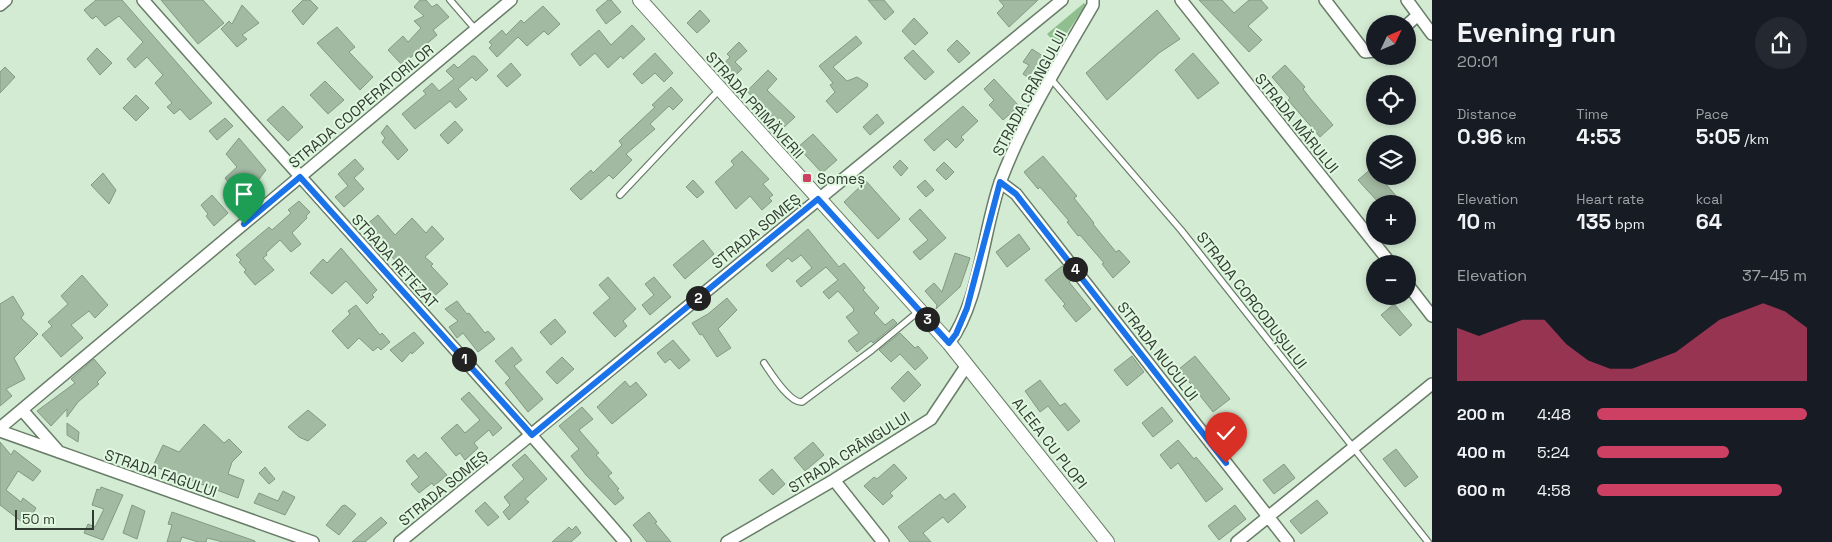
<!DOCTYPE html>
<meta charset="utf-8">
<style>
:root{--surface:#171b24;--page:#242831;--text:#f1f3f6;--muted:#9ea1a6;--accent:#ce3f64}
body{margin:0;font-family:"Space Grotesk",sans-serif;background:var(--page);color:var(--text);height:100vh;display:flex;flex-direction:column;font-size:19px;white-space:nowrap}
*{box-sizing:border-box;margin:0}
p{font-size:16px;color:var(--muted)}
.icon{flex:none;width:28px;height:28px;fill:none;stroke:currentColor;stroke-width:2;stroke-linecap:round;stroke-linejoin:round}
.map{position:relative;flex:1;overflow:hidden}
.details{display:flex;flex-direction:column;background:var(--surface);width:400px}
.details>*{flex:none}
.needle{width:32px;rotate:46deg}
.controls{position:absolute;left:1366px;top:15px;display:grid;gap:10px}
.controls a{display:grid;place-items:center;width:50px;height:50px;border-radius:50%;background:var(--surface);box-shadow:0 2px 8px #0003;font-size:25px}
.scale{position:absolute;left:15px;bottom:12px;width:79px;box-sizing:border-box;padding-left:5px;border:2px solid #323b32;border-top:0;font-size:14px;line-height:18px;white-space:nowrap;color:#323b32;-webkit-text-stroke:4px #e1f8e0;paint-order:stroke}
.pin{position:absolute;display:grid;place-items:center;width:42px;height:42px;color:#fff;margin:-51px -21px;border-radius:50% 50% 50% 0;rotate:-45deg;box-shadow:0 0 5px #0007}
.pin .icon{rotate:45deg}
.km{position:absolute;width:25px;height:25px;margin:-12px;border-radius:50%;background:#222;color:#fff;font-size:14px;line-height:25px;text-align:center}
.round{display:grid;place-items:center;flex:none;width:52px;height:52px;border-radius:26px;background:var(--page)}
.headline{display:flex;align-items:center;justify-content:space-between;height:85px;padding:0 25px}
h1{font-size:28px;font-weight:700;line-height:38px}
.stats{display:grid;grid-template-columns:repeat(3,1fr);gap:8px;height:85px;padding:5px 25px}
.stats div{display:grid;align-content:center}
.stats b{font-size:21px;font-weight:700}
.stats small{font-size:14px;font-weight:400}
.stats p{font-size:14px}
.chart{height:140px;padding:10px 25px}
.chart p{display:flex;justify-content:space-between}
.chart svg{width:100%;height:90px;margin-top:5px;fill:var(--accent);opacity:.7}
ul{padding:0 25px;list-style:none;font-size:16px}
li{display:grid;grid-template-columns:80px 60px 1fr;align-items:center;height:38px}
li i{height:12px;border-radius:6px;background:var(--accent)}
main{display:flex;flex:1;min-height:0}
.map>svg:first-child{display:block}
.green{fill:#8fbf8f}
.building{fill:#a2b9a2;stroke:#839983}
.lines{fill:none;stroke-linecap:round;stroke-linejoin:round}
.service-casing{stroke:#687d67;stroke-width:8}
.minor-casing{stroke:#687d67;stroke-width:14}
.tertiary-casing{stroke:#687d67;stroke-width:16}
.service{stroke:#fff;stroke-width:5.5}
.minor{stroke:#fff;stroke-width:11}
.tertiary{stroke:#fff;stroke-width:14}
.route-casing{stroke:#fff;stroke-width:10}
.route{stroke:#1a73e8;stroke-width:6}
.poi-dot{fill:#ce3f64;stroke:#e1f8e0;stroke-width:2}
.labels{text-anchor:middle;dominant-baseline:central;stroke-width:4;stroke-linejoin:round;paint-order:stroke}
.street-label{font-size:15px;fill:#323b32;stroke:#e1f8e0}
.poi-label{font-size:15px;fill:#323b32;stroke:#e1f8e0;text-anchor:start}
</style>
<main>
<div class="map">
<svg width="1432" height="542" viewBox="0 0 1432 542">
<rect width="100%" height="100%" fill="#d3ebd3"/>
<!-- green -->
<path class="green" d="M1084 3 1086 5 1058 46 1047 34Z"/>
<!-- building -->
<path class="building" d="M96 0H122L212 103 190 120 180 109 174 114 167 107 172 103 155 83 163 75 147 57 135 68 127 59 143 42 119 16 105 26 96 16 93 19 91 18 84 10Z
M161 0H203L224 23 198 44Z
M303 0H310L318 8 303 25 292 11Z
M420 0H426L432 7 437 4 449 17 433 30 437 35 402 65 388 50 403 36 408 42 421 28 414 21 424 16 414 7Z
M608 0H611L621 12 606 24 596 10Z
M868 0H884L894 12 885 20Z
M999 0H1038L1009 27 997 13 1004 6Z
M1199 0H1222L1234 13 1249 0H1261L1268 8 1248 26 1262 40 1249 52Z
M242 5 259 23 242 35 247 39 237 47 221 29 229 21 232 24Z
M543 6 560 24 548 35 544 31 527 46 518 37 497 57 489 48 492 45 489 42 502 30 506 35 521 20 524 23Z
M700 10 710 21 697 33 687 23Z
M1157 10 1180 39 1159 53 1107 100 1086 73Z
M914 18 928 33 915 45 902 31Z
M632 25 645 39 623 59 621 56 608 68 595 53 580 66 571 54 599 30 611 45Z
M337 27 355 47 349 52 373 77 360 90 317 43Z
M856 36 862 43 833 67 847 81 857 77 868 84 867 87 837 113 826 101 835 92 830 85 833 83 819 66Z
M957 40 970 53 959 63 947 50Z
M739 42 747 51 735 62 742 69 733 78 722 66 730 57 727 54Z
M97 48 112 63 100 75 87 59Z
M1032 49 1049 60 1035 82 1023 74 1029 65 1023 62Z
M913 50 934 72 925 80 904 58Z
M655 53 673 73 664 82 655 73 642 84 633 74Z
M1193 53 1219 83 1198 99 1175 70Z
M472 56H475L488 70 476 81 472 77 458 89 467 99 456 108 450 101 415 129 402 114 426 94 423 91 432 83 439 91 454 79 446 71 454 64 458 68Z
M511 63 521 75 507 87 497 76Z
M1285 65 1305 87 1303 89 1310 98 1333 125 1320 137 1288 100 1290 98 1272 77Z
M5 67 15 77 0 93V72Z
M768 70 777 79 767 90 795 117 782 129 747 91Z
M994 79 1019 106 1003 120 989 105 994 100 984 89Z
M325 81 344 100 328 114 310 95Z
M671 87 683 100 673 110 669 106 650 124 655 129 626 154 632 160 613 179 609 175 581 200 570 189 591 170 593 173 622 145 619 141 655 107 652 105Z
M136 95 149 108 136 121 123 108Z
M283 106 303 127 288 141 267 120Z
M963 106 978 121 961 137 964 140 956 148 947 139 934 151 924 140Z
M877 114 884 123 870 135 863 127Z
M225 118 233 126 217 140 209 131Z
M455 121 463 130 448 144 440 135Z
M387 125 408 150 398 160 382 142 385 138 381 133Z
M813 134 837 160 822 173 798 147Z
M239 138 266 170 250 191 251 193 241 200 225 178 237 167 226 154Z
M742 151 769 179 763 184 773 195 769 198 772 201 762 210 750 196 736 209 715 182 734 165 731 161Z
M1043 156 1077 196 1074 198 1094 223 1093 224 1116 252 1119 250 1130 262 1113 278 1102 264 1104 263 1080 235 1078 236 1067 222 1069 221 1040 187 1038 189 1024 172Z
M355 159 364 169 354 178 364 189 344 207 335 197 348 186 338 174Z
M900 160 908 168 901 176 893 167Z
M944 162 954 172 946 180 936 170Z
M1372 168 1375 172V176H1379L1403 204H1380L1367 190 1358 180Z
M103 173 116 190 109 204 91 185Z
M693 180 704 192 697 198 686 187Z
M925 180 934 190 926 197 917 187Z
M866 181 900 219 878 239 844 202Z
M212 195 228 213 214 226 206 216 208 214 201 205Z
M299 201 310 212 306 216 307 218 292 233 301 244 291 252 280 240 266 253 267 255 263 258 274 270 255 285 244 272 246 270 239 262 241 260 236 255 269 227 272 230 291 213 288 210Z
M920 209 946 238 920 260 913 252 928 240 909 219Z
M378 215 395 235 412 218 426 233 432 226 444 239 425 257 433 264 431 266 448 284 430 300 383 247 384 246 366 225Z
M808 229 839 267 844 263 865 288 863 290 879 308 874 313 885 325 893 319 897 323 873 343 871 341 857 352 848 341 859 333 846 317 854 311 853 308 838 291 829 299 823 292 838 280 826 267 801 287 796 281 812 268 801 255 792 262 788 258 772 272 766 265Z
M1019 234 1030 249 1007 267 996 252Z
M703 240 714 254 685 279 673 265Z
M341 248 377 290 372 295 374 297 367 304 346 281 332 294 310 273 323 259 327 263Z
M955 253 970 258 966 270 960 287 936 309 937 305 925 291 934 283 942 292Z
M1062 266 1073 279 1069 282 1091 309 1076 322 1063 306 1065 304 1045 280Z
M82 275 108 305 95 318 89 311 71 325 83 338 61 357 42 335 52 326 48 322 68 304 61 296Z
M608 277 636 309 623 321 627 326 615 337 593 313 610 298 599 285Z
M654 277 671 297 650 315 642 305 654 295 645 284Z
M13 296 24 314 21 318 38 334 14 358 25 379 6 389 12 396 0 406V304Z
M727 298 737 310 718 329 731 348 717 357 702 334 700 335 692 323 708 314Z
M457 301 467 314 469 313 485 333 488 331 495 339 478 352 463 333 457 338 449 327 458 321 445 309Z
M1394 304 1412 325 1400 336 1381 315Z
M356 305 380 335 382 333 390 342 381 350 378 347 373 351 359 338 348 349 332 331 350 314 348 311Z
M555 319 566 332 551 345 540 332Z
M414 332 424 343 412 354 411 352 402 362 390 350Z
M900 333 915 348 918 346 928 358 915 370 900 354 891 362 879 350Z
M673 340 690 360 679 369 670 359 665 363 657 353Z
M512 347 522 360 514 366 543 399 528 412 505 383 510 378 495 361Z
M1132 356 1144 372 1127 386 1114 370Z
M1195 356 1230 399 1213 412 1179 369Z
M562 357 574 369 557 384 546 372Z
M94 359 106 373 97 382 99 384 78 402 67 417V409L51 426 37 411 75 383 71 379Z
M908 371 921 385 904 402 891 388Z
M1040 380 1060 406 1065 403 1080 421 1068 431 1048 406 1040 412 1025 391Z
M625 381 630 387 636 382 647 395 612 424 597 407Z
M469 392 502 428 493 436 489 430 474 443 478 448 465 460 460 453 456 456 441 438 457 424 465 433 480 420 461 399Z
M582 407 593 419 579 430 599 453 596 455 612 473 608 476 619 489 617 490 624 498 615 505 586 475 571 456 579 449 559 426Z
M1162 407 1173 421 1153 437 1142 423Z
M308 410 326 425 308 441 299 437 288 427Z
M67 423 79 432 78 442 67 435Z
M204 424 224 443 229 439 242 452 232 462 228 474 244 480 238 498 153 466 163 445 179 452Z
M1178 440 1194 459 1196 457 1223 489 1206 502 1178 463 1171 469 1160 455Z
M0 442 11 455 14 450 41 471 33 481 18 471 6 490 21 502 23 498 36 508 26 525 0 505Z
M813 442 824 455 805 471 794 458Z
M1396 449 1418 477 1405 487 1383 459Z
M426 452 447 475 434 486 432 483 419 493 411 484 419 477 406 461 414 454 418 459Z
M525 454 547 479 525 499 529 502 509 520 503 512 510 505 504 497 524 479 512 465Z
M894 464 907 478 890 493 893 496 883 505 864 486 874 477 877 479Z
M1284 464 1295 478 1274 494 1263 480Z
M265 467 275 479 269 484 259 473Z
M772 469 785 484 773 495 759 480Z
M101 487 123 495 103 540 84 533 88 524 95 527 104 509 92 505 97 489 100 490Z
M283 491 295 497 285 515 254 503 259 493 278 501Z
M954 493 966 507 948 523 943 517 923 533 931 542H910L898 527 940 494 945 500Z
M1317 500 1328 513 1301 534 1290 521Z
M485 502 499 517 488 526 475 511Z
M132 505 145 511 137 539 123 533Z
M345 505 356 514 339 535 326 525 342 506Z
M1235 505 1246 519 1219 540 1208 526Z
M172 512 255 541V542H223L207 538 206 542H198L182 537 180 542H167L172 525 168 524Z
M649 512 657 522 655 523 671 542H647L633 525Z
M381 517 387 523 378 531 365 542H352Z
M576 526 581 533 571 542H552L569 527 572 530Z"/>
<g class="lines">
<!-- service casing -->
<g class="service-casing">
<path id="service" d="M450 0 476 30
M1051 79 1181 230 1428 542
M620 195 720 89
M764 363C771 373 789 403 802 402L872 350 919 311"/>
</g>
<!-- minor casing -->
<g class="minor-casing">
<path id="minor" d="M143 0C303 181 466 359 625 542
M1181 0 1391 264
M1325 0 1365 52 1375 51
M1407 0 1432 34
M0 5 6 0
M1408 24 1418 15
M1000 182 1016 194 1288 542
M1408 285 1432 316
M949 343C980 303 983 229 1001 180 1024 119 1060 62 1093 5V0
M22 410 59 452
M0 428 511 0
M0 431 313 542
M834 480 883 542
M400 542 1062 0
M727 542 834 480 931 419 967 365
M1237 542 1432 384"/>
</g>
<!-- tertiary casing -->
<g class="tertiary-casing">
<path id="tertiary" d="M640 0 949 343 1107 542"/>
</g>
<!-- service -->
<use href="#service" class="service"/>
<!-- minor -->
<use href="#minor" class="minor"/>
<!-- tertiary -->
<use href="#tertiary" class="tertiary"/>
</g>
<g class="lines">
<!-- route casing -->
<g class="route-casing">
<path id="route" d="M244 224 300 177 532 435 818 199 949 343 956 334 967 308 1000 182 1016 194 1226 463"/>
</g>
<!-- route -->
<use href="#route" class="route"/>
</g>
<!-- markers -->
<rect class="poi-dot" x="802" y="173" width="10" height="10" rx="2.5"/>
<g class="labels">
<!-- street labels -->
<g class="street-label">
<text transform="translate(1029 93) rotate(-62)">STRADA CRÂNGULUI</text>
<text transform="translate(755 105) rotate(48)">STRADA PRIMĂVERII</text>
<text transform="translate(361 106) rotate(-40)">STRADA COOPERATORILOR</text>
<text transform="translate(1297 123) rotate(51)">STRADA MĂRULUI</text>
<text transform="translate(756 231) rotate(-39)">STRADA SOMEȘ</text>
<text transform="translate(395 261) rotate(48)">STRADA RETEZAT</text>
<text transform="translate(1252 300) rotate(52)">STRADA CORCODUȘULUI</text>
<text transform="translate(1158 351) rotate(52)">STRADA NUCULUI</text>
<text transform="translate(1050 443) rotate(52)">ALEEA CU PLOPI</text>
<text transform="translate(849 452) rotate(-32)">STRADA CRÂNGULUI</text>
<text transform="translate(161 473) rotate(19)">STRADA FAGULUI</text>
<text transform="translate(443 488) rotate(-39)">STRADA SOMEȘ</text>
</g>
<!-- poi labels -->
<g class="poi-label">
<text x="817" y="178">Someș</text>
</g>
</g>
</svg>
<div class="controls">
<a><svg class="needle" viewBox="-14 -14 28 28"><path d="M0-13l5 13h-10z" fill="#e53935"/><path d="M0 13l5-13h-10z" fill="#9ea1a6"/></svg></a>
<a><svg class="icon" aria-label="locate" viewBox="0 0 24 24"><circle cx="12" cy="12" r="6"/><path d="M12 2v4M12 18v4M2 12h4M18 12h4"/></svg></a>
<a><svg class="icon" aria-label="layers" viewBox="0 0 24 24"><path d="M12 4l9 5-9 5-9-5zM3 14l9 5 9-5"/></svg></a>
<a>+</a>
<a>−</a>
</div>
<div class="scale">50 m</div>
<div class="pin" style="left:244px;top:224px;background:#1e9e55"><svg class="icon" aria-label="arrive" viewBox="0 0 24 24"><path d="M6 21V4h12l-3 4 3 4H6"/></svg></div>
<div class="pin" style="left:1226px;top:463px;background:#d93025"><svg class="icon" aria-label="check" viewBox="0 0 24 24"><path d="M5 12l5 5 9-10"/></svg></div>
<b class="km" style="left:464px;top:359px">1</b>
<b class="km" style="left:698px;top:298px">2</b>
<b class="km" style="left:927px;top:319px">3</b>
<b class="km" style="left:1075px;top:269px">4</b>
</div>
<section class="details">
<div class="headline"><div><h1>Evening run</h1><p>20:01</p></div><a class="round"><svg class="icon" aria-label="share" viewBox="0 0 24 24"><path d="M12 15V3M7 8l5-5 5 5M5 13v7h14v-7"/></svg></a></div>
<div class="stats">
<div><p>Distance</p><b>0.96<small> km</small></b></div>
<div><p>Time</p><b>4:53</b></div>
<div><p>Pace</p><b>5:05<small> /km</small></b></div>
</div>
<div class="stats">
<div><p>Elevation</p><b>10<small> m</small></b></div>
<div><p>Heart rate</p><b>135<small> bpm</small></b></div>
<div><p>kcal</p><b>64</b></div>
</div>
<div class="chart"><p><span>Elevation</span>37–45 m</p>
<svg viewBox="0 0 160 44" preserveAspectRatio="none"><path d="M0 44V18L10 22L20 18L30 14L40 14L50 26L60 34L70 38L80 38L90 34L100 30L110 22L120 14L130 10L140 6L150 10L160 18V44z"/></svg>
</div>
<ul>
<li><b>200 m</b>4:48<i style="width:100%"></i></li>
<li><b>400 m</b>5:24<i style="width:63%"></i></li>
<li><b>600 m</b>4:58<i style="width:88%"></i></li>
</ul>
</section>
</main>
